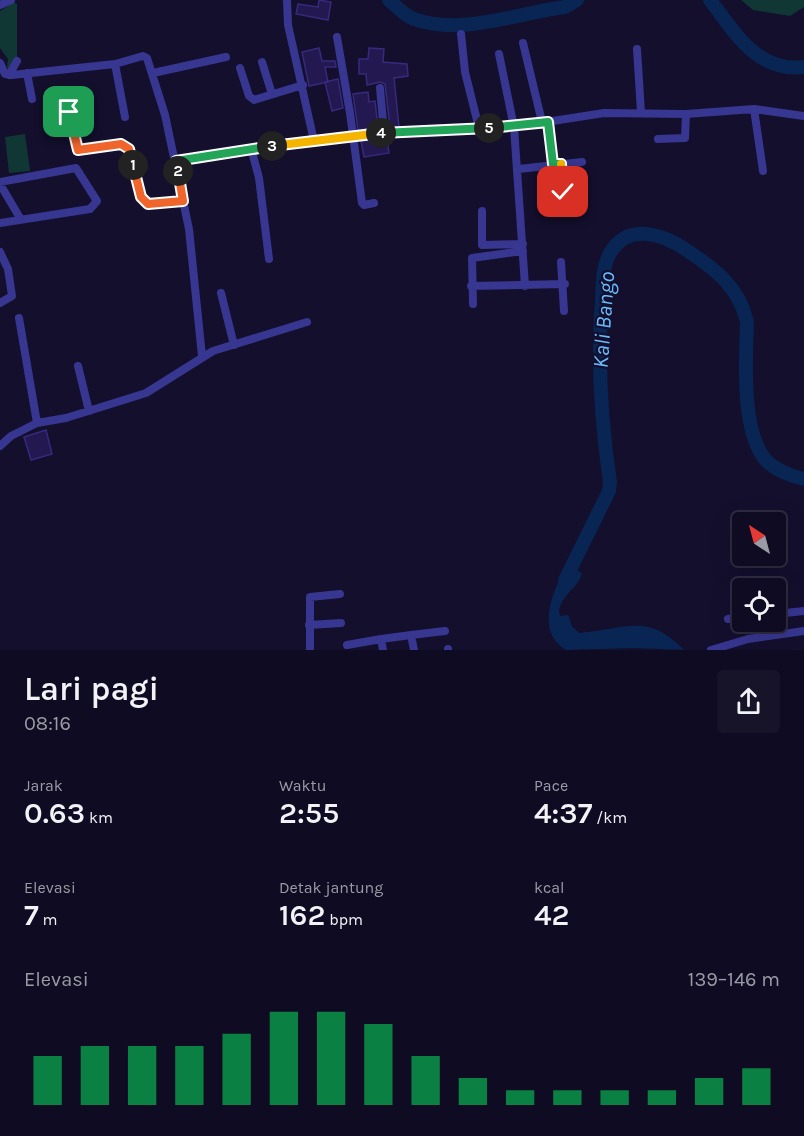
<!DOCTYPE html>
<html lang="id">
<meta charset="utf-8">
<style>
:root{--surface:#0e0b22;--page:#17142a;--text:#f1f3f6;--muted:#9b9ba5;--line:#2e2b40;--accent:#0b8043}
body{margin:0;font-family:Karla,sans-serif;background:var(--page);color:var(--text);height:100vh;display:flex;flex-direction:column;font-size:22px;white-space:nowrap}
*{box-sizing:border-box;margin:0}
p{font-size:20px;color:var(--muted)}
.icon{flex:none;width:33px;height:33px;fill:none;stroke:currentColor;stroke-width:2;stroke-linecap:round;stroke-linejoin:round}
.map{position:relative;height:650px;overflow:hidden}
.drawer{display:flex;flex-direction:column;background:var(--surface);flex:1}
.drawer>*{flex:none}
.needle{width:39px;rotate:324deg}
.tools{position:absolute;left:732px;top:512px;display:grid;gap:12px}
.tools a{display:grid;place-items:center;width:54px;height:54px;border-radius:6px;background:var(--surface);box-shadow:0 6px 24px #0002,0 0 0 2px var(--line);font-size:30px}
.pin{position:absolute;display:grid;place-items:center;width:51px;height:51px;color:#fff;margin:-26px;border-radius:12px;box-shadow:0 3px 9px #0006}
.km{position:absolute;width:30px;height:30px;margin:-15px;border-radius:50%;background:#222;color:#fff;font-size:16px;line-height:30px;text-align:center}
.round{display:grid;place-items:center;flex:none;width:63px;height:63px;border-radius:6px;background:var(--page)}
.summary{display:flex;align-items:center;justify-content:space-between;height:102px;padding:0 24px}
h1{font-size:33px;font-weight:600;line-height:45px}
.metrics{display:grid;grid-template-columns:repeat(3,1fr);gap:9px;height:102px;padding:6px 24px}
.metrics div{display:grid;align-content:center}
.metrics b{font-size:30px;font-weight:600}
.metrics small{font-size:16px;font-weight:400}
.metrics p{font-size:16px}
.chart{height:168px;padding:12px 24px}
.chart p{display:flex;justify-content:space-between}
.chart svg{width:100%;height:108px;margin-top:6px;stroke:var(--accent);stroke-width:6}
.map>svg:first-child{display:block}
.green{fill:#113735}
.water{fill:#082553}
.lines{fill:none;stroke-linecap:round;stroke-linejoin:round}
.river{stroke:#082553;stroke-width:14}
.building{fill:#231950;stroke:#37297e;stroke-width:1.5}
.minor{stroke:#373690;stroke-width:8}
.split-1-casing{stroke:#fff;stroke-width:12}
.split-2-casing{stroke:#fff;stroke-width:12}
.split-3-casing{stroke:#fff;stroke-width:12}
.split-4-casing{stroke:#fff;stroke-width:12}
.split-5-casing{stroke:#fff;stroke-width:12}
.split-6-casing{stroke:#fff;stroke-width:12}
.split-7-casing{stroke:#fff;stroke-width:12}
.split-1{stroke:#f0652b;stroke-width:8}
.split-2{stroke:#f0652b;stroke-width:8}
.split-3{stroke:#22a559;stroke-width:8}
.split-4{stroke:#f5b400;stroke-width:8}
.split-5{stroke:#22a559;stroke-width:8}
.split-6{stroke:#22a559;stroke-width:8}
.split-7{stroke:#f5b400;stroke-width:8}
.labels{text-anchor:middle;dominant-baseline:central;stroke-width:4.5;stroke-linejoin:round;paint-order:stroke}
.water-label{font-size:22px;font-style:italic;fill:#69bdff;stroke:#130f2d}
</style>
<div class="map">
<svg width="804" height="650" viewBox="0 0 804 650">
<rect width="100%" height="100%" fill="#130f2d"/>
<!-- green -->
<path class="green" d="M741 0H804V7L790 16 753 10Z
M14 2 17 4V59L10 71 7 67 8 59 0 48V11Z
M25 134 30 171 9 173 5 137Z"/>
<!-- water -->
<path class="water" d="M569 562 582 574C577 589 562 594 559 611L560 616 568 615 572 626 579 633C625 629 648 612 684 650L633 648 566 650C533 630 555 586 569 562Z"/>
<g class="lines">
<!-- river -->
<path class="river" d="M389 0C396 6 405 16 414 19 461 36 518 13 565 7L577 0
M710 0C735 32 757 73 804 67
M565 580 609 491 610 482C601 421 597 362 602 300 603 285 602 268 609 255 627 221 663 234 688 251 716 270 739 287 747 322 746 359 741 427 764 458 773 469 790 476 804 479"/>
</g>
<!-- building -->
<path class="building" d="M319 0 331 2 328 20 296 14 298 4 318 7Z
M319 48 322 61H335L336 67H325L328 82 309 86 302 52Z
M369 48 384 49 383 62 407 64 408 76 394 78 399 127H390L385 84 380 82 367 85 366 74H359V59H368Z
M338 79 343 108 332 111 325 82Z
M368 92 369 102 375 101 378 128 358 130 353 94Z
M387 139 389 153 364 157 361 141Z
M46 430 52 454 31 460 24 437Z"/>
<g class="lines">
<!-- minor -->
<path class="minor" d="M287 0 288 25 314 141
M0 5 11 0
M461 34 465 72 479 128
M337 37 350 113 362 203 364 205 374 203
M523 43 542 122
M637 49 641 112
M499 54 514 127 525 286
M262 62 272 94
M0 63 5 74 12 75 115 64 143 56 147 58 165 115 189 229 202 356
M115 64 125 117
M240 68 249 96 254 100 303 85
M27 73 32 99
M153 73 226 57
M9 75 17 61
M380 88 384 133
M754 109 763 171
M69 112 77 150 121 144 129 149 144 203 183 201
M548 122 553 164
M658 139 685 138 686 114
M251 148 259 178 269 259
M176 161 251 148 372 134 514 127 604 113 686 114 754 109 804 116
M562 163 563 192
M519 169 582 162
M0 182 76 168 97 201 90 209 0 223
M0 184 20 218
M482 211V245L523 244
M0 252 8 269 12 296 0 303
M561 262 564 311
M471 286 565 284
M221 293 234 345
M473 304 472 258 523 251
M19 318 37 423
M78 366 89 411
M0 446 11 436 37 423 66 418 146 393 213 351 307 322
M776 614 804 611
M728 619 742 617
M309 625 341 623
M411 635 445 631
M381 639 411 635 414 650
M347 645 381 639 383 650
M448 649V650
M310 650V597L340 594
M711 650 748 639 804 631"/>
</g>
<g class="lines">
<!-- split-1 casing -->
<g class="split-1-casing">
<path id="split-1" d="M69 112 78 150 121 144 129 149 133 165"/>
</g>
<!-- split-2 casing -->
<g class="split-2-casing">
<path id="split-2" d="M133 165 141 197 148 204 183 201 178 171"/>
</g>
<!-- split-3 casing -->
<g class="split-3-casing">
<path id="split-3" d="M178 171 176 161 272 146"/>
</g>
<!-- split-4 casing -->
<g class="split-4-casing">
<path id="split-4" d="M272 146 381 133"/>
</g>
<!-- split-5 casing -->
<g class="split-5-casing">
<path id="split-5" d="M381 133 489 128"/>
</g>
<!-- split-6 casing -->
<g class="split-6-casing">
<path id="split-6" d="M489 128 548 122 553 164H561"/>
</g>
<!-- split-7 casing -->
<g class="split-7-casing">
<path id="split-7" d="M561 164 563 192"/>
</g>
<!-- split-1 -->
<use href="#split-1" class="split-1"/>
<!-- split-2 -->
<use href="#split-2" class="split-2"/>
<!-- split-3 -->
<use href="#split-3" class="split-3"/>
<!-- split-4 -->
<use href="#split-4" class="split-4"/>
<!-- split-5 -->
<use href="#split-5" class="split-5"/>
<!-- split-6 -->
<use href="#split-6" class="split-6"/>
<!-- split-7 -->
<use href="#split-7" class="split-7"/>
</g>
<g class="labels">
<!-- water labels -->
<g class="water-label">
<text transform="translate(604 320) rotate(-86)">Kali Bango</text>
</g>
</g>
</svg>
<div class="tools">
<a><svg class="needle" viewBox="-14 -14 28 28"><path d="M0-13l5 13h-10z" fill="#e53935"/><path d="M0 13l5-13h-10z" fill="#9b9ba5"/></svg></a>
<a><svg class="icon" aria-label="locate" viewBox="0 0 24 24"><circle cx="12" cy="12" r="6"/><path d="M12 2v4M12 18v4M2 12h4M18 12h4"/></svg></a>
</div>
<div class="pin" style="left:69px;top:112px;background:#1e9e55"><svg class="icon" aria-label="arrive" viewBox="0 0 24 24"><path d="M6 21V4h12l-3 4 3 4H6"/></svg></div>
<div class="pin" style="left:563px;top:192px;background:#d93025"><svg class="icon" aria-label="check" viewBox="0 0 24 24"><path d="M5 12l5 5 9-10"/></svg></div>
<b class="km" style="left:133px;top:165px">1</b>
<b class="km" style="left:178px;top:171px">2</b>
<b class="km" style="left:272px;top:146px">3</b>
<b class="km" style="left:381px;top:133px">4</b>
<b class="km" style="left:489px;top:128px">5</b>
</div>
<section class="drawer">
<div class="summary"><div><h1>Lari pagi</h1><p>08:16</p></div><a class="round"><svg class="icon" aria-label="share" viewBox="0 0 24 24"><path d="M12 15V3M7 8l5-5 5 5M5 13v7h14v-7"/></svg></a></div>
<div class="metrics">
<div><p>Jarak</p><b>0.63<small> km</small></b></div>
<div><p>Waktu</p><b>2:55</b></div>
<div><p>Pace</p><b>4:37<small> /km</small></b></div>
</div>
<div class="metrics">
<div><p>Elevasi</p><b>7<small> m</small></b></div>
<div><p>Detak jantung</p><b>162<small> bpm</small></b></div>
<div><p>kcal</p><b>42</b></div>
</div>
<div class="chart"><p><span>Elevasi</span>139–146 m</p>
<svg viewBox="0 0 160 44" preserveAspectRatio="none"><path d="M5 44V24M15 44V20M25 44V20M35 44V20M45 44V15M55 44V6M65 44V6M75 44V11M85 44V24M95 44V33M105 44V38M115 44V38M125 44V38M135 44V38M145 44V33M155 44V29"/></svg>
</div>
</section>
